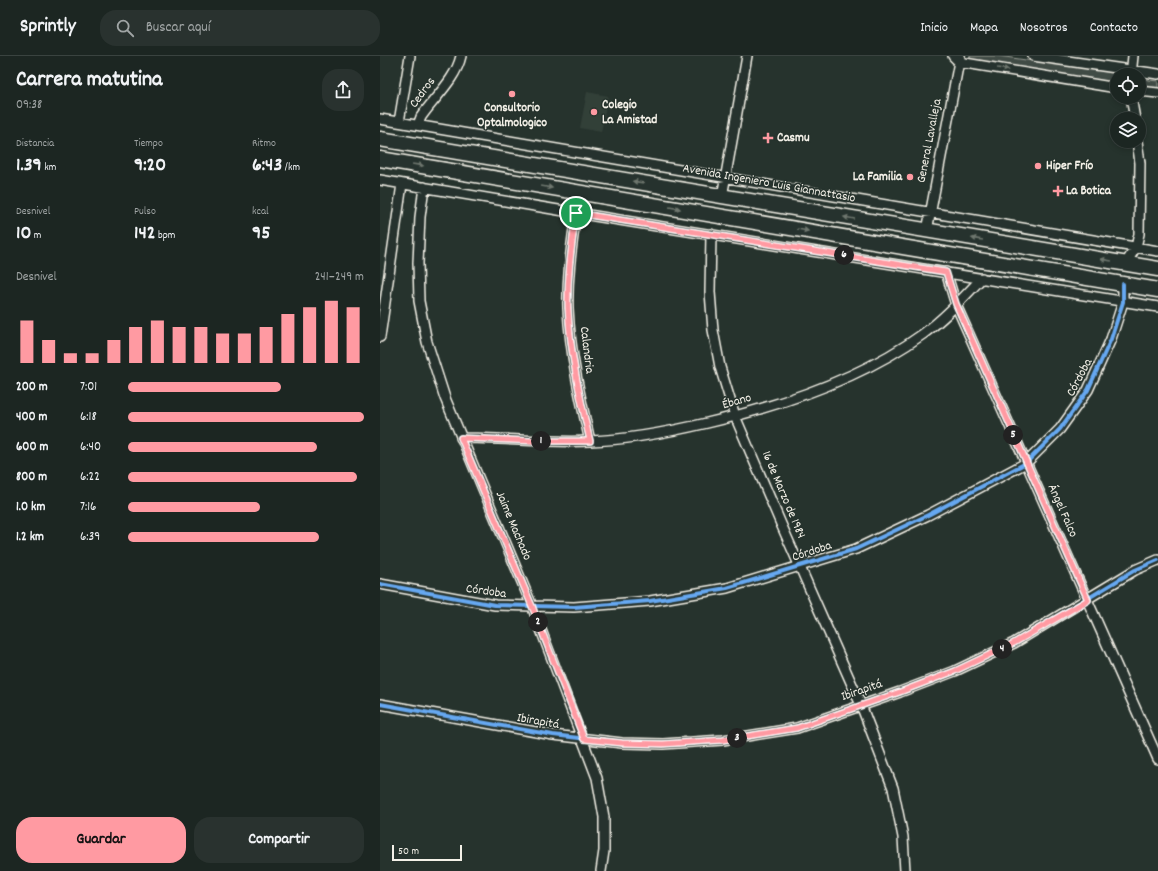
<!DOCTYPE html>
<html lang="es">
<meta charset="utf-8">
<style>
:root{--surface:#1c2622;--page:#29322f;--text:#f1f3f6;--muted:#a0a5a5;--line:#3a4340;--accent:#ff9aa2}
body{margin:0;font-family:Dekko,sans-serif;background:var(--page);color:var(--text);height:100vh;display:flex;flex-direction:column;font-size:15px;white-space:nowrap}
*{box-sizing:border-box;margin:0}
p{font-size:13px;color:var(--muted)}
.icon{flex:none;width:22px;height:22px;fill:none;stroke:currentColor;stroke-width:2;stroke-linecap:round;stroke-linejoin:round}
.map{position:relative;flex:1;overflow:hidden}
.details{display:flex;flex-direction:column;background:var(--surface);width:380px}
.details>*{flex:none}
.fabs{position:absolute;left:730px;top:12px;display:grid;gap:8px}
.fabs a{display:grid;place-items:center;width:36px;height:36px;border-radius:50%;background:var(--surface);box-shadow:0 2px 6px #0003,0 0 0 1px var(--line);font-size:20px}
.scale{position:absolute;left:12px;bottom:10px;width:70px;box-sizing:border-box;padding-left:4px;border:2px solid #f4f1e8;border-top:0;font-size:11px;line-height:14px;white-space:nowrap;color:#f4f1e8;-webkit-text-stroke:3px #26332d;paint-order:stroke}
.pin{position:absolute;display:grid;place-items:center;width:34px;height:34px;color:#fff;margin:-17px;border:2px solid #fff;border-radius:50%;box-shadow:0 1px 4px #0007}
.km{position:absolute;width:20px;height:20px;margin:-10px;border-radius:50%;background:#222;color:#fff;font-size:11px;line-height:20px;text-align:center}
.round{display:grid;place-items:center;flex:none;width:42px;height:42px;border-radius:16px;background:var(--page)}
.overview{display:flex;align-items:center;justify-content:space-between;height:68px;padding:0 16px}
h1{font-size:22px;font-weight:800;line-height:30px}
.stats{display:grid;grid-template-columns:repeat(3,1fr);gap:6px;height:68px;padding:4px 16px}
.stats div{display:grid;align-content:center}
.stats b{font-size:20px;font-weight:800}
.stats small{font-size:11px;font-weight:400}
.stats p{font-size:11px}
.chart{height:112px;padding:8px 16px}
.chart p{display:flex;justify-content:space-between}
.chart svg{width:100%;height:72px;margin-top:4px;stroke:var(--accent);stroke-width:6}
.primary-button{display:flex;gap:8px;margin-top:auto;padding:8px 16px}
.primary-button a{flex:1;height:46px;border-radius:16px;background:var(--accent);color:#111;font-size:16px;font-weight:800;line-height:46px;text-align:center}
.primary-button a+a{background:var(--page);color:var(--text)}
ul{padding:0 16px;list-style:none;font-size:13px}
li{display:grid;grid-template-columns:64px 48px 1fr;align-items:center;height:30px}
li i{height:10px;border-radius:5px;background:var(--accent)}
header{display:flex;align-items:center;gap:24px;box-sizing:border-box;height:56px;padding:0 20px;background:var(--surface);border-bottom:1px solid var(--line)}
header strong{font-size:19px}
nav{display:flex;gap:22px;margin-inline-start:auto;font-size:14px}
.search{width:280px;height:36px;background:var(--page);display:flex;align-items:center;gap:10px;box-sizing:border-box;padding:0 14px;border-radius:16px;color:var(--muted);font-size:15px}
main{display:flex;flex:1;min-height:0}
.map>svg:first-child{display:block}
.built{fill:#333f39}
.green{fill:#414b45;stroke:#9a9e96}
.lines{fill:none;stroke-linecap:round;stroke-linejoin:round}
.minor-casing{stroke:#f4f1e8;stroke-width:12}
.primary-casing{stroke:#f4f1e8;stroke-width:17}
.minor{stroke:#26332d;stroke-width:9}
.primary{stroke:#26332d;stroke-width:14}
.cycleway-casing{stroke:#26332d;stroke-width:6}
.cycleway{stroke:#66a8f1;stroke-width:4}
.oneway{fill:#6e766e}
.route-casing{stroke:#fff;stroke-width:8}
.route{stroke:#ff9aa2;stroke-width:5}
.poi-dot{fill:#ff9aa2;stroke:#26332d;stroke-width:1.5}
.labels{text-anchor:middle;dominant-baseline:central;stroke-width:3;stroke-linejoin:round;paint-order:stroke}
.street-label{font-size:13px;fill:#f4f1e8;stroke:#26332d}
.poi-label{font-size:13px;font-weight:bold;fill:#f4f1e8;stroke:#26332d;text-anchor:start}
</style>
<header>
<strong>Sprintly</strong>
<div class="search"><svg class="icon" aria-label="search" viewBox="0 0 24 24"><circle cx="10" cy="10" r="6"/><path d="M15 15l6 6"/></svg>Buscar aquí</div>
<nav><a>Inicio</a><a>Mapa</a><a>Nosotros</a><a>Contacto</a></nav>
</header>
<main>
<section class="details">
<div class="overview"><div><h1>Carrera matutina</h1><p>09:38</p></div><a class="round"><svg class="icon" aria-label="share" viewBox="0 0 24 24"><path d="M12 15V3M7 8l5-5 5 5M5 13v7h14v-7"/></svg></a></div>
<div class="stats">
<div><p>Distancia</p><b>1.39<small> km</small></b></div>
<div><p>Tiempo</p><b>9:20</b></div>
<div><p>Ritmo</p><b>6:43<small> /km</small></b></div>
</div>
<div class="stats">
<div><p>Desnivel</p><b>10<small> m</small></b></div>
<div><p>Pulso</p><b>142<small> bpm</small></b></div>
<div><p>kcal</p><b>95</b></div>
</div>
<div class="chart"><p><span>Desnivel</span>241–249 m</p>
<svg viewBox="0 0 160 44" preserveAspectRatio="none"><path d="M5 44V18M15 44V30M25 44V38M35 44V38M45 44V30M55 44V22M65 44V18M75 44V22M85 44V22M95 44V26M105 44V26M115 44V22M125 44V14M135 44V10M145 44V6M155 44V10"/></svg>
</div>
<ul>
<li><b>200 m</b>7:01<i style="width:65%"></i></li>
<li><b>400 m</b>6:18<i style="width:100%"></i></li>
<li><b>600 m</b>6:40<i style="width:80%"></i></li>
<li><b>800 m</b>6:22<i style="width:97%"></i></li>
<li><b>1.0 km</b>7:16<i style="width:56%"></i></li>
<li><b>1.2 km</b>6:39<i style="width:81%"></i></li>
</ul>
<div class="primary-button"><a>Guardar</a><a>Compartir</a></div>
</section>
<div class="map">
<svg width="778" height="815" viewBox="0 0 778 815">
<rect width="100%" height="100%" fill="#26332d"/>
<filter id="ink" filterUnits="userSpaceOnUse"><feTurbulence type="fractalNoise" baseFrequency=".025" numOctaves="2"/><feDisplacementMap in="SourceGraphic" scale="8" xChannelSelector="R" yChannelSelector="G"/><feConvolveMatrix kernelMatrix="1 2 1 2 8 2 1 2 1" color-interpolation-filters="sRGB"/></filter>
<g filter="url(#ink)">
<!-- built -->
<path class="built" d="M207 36 228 40 221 76 200 72Z"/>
<!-- green -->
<path class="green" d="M590 0H618L737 17V28L590 4Z
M759 23 778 25V33L759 31Z"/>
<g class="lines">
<!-- minor casing -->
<g class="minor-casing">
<path id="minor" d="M573 0 579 6 737 32
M653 0 778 18
M751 19 753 0
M759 35 778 37
M751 41 755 63
M0 63 778 195
M19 66 30 0
M38 69 41 61C54 42 76 23 81 0
M0 124 196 157 778 251
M44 131 40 161 38 207 39 245 47 286 65 342 152 550 217 722 224 761V795L221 815
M342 141 367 0
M196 157C192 188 187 220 188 252 190 297 200 341 210 385
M547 175 580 0
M331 178 330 236 333 274 340 311 355 360 401 468 481 649 513 732 523 781 525 815
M746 207 756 191 759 178 760 107 757 85
M566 216 576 249 778 703
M0 281 22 128
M81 382C124 382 167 387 210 385 250 384 289 376 327 367 399 350 482 322 543 278 565 262 584 241 602 222
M0 528 115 549 194 551 270 545 347 532 476 493 548 459 646 407 680 373 708 334 731 283 743 246V228
M0 648 173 679 242 687 283 688 343 684 417 672 520 636 575 615 634 587 755 514 778 504"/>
</g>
<!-- primary casing -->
<g class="primary-casing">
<path id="primary" d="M0 83 778 213
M0 103 778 234"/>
</g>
<!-- minor -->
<use href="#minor" class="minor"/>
<!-- primary -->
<use href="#primary" class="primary"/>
<!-- cycleway casing -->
<g class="cycleway-casing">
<path id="cycleway" d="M0 528 115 549 194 551 270 545 347 532 476 493 548 459 646 407 680 373 708 334 731 283 743 246V228
M0 648 173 679 242 687 283 688 343 684 417 672 520 636 575 615 634 587 755 514 778 504"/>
</g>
<!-- cycleway -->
<use href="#cycleway" class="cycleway"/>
</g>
<!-- one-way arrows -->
<defs><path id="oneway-solid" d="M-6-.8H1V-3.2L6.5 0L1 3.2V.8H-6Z"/></defs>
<g class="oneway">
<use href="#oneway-solid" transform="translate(623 13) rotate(9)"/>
<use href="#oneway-solid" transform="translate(38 109) rotate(9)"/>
<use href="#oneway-solid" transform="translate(258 126) rotate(-171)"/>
<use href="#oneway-solid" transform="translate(167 131) rotate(10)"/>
<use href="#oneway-solid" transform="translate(295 152) rotate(10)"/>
<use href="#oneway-solid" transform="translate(469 162) rotate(-170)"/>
<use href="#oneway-solid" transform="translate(423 174) rotate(10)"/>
<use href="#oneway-solid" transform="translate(597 183) rotate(-171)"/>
<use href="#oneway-solid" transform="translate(726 204) rotate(-171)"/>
</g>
</g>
<g class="lines" filter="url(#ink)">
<!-- route casing -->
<g class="route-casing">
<path id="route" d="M196 157 566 216 576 248 708 544 634 587 575 615 520 636 417 672 343 684 283 688 242 687 204 683 152 550 81 382 153 385H210C200 341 190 297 188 252 187 220 192 188 196 157Z"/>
</g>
<!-- route -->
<use href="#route" class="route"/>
</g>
<!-- markers -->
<g class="poi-dot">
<circle cx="132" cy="38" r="4"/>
<circle cx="214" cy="56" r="4"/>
<path d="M386 76h4v4h4v4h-4v4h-4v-4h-4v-4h4z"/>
<circle cx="658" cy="110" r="4"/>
<circle cx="530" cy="121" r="4"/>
<path d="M676 129h4v4h4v4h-4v4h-4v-4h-4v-4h4z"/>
</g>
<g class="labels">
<!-- street labels -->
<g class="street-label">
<text transform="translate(43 37) rotate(-54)">Cedros</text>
<text transform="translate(550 85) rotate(-79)">General Lavalleja</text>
<text transform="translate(389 128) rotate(10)">Avenida Ingeniero Luis Giannattasio</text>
<text transform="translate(206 294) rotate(83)">Calandria</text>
<text transform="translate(700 322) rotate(-62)">Córdoba</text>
<text transform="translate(357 346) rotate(-16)">Ébano</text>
<text transform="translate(403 439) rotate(67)">16 de Marzo de 1984</text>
<text transform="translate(682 455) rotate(66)">Ángel Falco</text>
<text transform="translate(133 470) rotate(67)">Jaime Machado</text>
<text transform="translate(432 496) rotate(-18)">Córdoba</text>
<text transform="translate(106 536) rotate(8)">Córdoba</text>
<text transform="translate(482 635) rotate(-19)">Ibirapitá</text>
<text transform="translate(158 666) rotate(10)">Ibirapitá</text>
</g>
<!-- poi labels -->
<g class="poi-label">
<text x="222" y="49">Colegio<tspan x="222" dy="15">La Amistad</tspan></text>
<text x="132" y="52" text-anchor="middle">Consultorio<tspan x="132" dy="15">Optalmologico</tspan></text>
<text x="397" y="82">Casmu</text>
<text x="666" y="110">Hiper Frío</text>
<text x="522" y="121" text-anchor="end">La Familia</text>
<text x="686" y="135">La Botica</text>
</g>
</g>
</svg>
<div class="fabs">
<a><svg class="icon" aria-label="locate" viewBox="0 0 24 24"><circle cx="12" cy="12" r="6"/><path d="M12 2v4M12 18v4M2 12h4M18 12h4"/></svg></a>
<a><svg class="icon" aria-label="layers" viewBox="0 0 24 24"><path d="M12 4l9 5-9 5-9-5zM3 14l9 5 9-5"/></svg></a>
</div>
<div class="scale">50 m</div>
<div class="pin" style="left:196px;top:157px;background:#1e9e55"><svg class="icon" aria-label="arrive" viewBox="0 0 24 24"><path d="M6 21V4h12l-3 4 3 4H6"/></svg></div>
<b class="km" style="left:161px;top:385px">1</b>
<b class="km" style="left:158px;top:566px">2</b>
<b class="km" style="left:357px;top:682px">3</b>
<b class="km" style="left:622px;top:593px">4</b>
<b class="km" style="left:633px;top:379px">5</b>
<b class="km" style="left:464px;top:199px">6</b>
</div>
</main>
